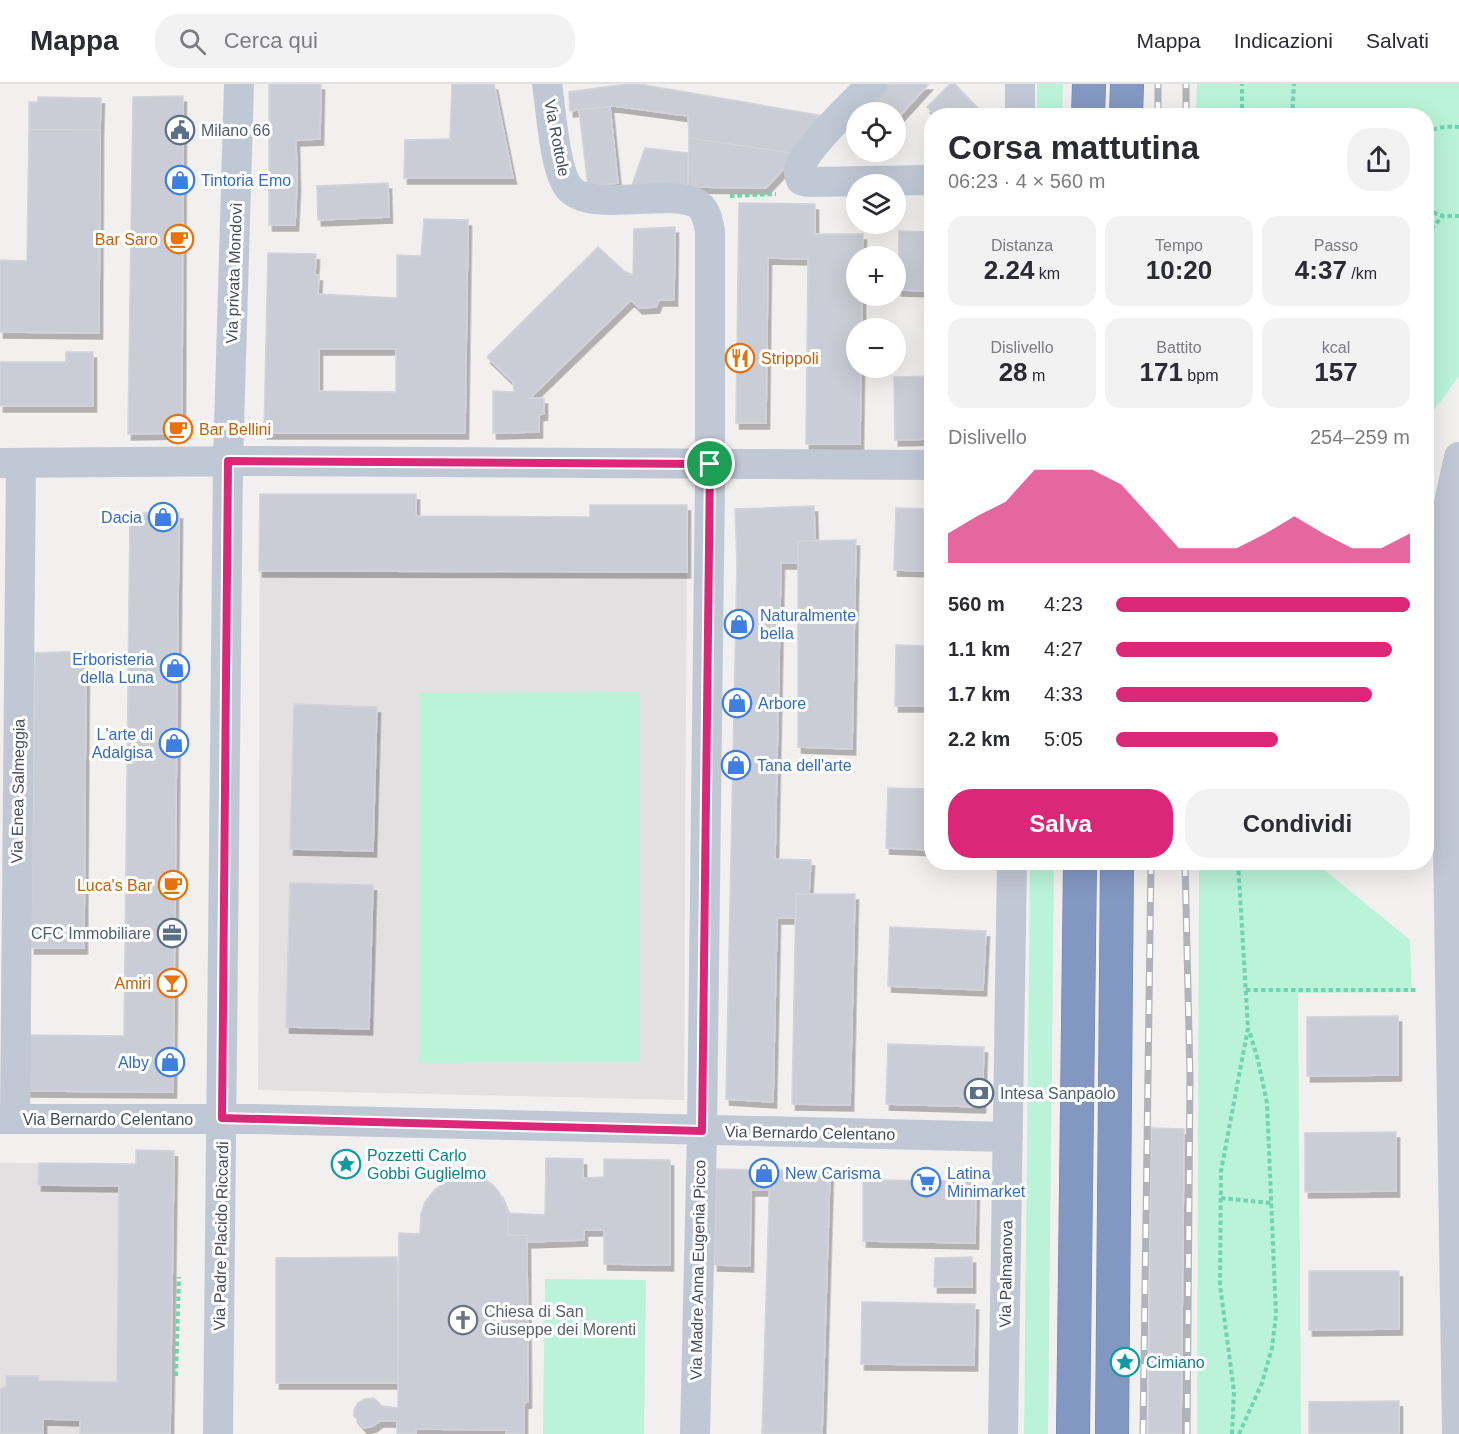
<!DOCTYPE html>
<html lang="it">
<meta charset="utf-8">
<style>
:root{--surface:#fff;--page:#f2f2f3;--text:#2b2b33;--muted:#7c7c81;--line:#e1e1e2;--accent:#db2777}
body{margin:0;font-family:Helvetica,sans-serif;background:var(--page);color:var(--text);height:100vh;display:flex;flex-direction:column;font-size:22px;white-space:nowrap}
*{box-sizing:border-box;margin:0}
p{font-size:20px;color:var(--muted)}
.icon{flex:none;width:33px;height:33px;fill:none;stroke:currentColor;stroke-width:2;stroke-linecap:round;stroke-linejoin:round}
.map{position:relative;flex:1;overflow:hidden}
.drawer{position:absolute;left:924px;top:24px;width:510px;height:762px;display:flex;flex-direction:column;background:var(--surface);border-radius:24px;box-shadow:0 6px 24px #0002}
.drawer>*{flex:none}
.fabs{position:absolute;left:846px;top:18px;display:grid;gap:12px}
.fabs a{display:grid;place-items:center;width:60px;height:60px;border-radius:50%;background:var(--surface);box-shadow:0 6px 24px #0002;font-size:30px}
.pin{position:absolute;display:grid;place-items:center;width:51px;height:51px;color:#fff;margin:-26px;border:3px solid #fff;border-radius:50%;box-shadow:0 2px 6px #0007}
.round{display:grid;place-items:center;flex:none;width:63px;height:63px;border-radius:24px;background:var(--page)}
.summary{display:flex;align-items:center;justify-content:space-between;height:102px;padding:0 24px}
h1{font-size:33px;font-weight:600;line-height:45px}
.figures{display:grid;grid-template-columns:repeat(3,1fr);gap:9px;height:102px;padding:6px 24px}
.figures div{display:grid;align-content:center;border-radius:15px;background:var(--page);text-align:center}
.figures b{font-size:26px;font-weight:600}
.figures small{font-size:16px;font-weight:400}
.figures p{font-size:16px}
.chart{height:168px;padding:12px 24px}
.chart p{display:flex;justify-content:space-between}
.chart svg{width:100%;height:108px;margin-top:6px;fill:var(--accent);opacity:.7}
.cta{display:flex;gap:12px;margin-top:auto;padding:12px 24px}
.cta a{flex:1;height:69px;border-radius:24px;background:var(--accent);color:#fff;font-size:24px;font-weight:600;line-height:69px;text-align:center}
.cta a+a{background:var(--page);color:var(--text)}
ul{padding:0 24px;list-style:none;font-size:20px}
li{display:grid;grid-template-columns:96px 72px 1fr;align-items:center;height:45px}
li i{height:15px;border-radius:8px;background:var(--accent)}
header{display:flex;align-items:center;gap:36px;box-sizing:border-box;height:84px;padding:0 30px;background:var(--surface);border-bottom:2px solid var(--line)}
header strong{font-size:28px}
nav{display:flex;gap:33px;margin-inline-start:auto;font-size:21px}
.search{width:420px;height:54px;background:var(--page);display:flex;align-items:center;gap:15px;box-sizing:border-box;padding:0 21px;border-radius:24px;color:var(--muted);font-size:22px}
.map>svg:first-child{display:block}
.education{fill:#e3e0e1}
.green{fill:#baf3d9}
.building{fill:#cacdd5;stroke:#d2d3db;stroke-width:1.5;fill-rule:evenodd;filter:url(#shadow)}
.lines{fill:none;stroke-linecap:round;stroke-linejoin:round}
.highway-casing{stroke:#6e82ae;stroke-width:34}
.path{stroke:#6fd4b2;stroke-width:4;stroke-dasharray:4.5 3;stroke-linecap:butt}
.minor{stroke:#c1c8d5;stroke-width:30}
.highway{stroke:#8297c2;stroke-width:33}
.rail-casing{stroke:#b0b3ba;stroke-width:7}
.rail{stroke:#fff;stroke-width:4.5;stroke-dasharray:14;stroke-linecap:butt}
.route-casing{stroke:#fff;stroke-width:12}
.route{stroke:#db2777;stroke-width:8}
.labels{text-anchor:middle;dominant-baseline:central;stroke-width:6;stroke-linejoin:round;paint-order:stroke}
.service-label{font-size:16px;fill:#4e5e75;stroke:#fff;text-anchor:start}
.street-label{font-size:16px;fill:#454e5e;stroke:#fff}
.shop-label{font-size:16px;fill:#366cbe;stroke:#fff;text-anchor:start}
.food-label{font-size:16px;fill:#c56008;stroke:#fff;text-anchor:end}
.culture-label{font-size:16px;fill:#0d838f;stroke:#fff;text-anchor:start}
.worship-label{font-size:16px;fill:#5b616d;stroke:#fff;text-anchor:start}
</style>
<header>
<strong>Mappa</strong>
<div class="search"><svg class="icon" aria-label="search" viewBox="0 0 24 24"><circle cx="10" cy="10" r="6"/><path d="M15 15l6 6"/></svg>Cerca qui</div>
<nav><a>Mappa</a><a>Indicazioni</a><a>Salvati</a></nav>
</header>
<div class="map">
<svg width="1459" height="1350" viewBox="0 0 1459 1350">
<defs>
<filter id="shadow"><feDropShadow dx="3.5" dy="6" stdDeviation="0" flood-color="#0004"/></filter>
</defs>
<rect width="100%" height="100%" fill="#f2efef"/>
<!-- education -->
<path class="education" d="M260 410H416V432L589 433 590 421H687L684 1016 258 1006Z
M136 1066 174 1067 170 1350H0V1079L135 1080Z"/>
<!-- green -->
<path class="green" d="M1037 0H1063L1062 31H1037Z
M1197 0H1459V292L1434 326 1427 349 1426 32 1196 31Z
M640 608V978L419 979V609Z
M1030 779H1054L1048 1350H1024Z
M1199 779H1316L1410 856 1412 908 1298 909 1301 1350H1197Z
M545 1195 646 1196 644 1350H543Z"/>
<!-- building -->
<path class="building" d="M269 0H321L320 55 296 56 297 101 269 102Z
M452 0H494L513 94H404L405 56 450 55Z
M627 0H639L830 33 798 70 689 54 688 32 614 22 570 27 569 8Z
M878 0H929L896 36V28H860Z
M950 0H955L978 24 979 32H936L927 23Z
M183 12 182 349 128 350 133 13Z
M38 13 101 14 100 46 29 45V18H38Z
M610 23 618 99 588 102 579 26Z
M29 45 100 46 99 249 0 248V176L27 177Z
M689 54 798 70 766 104 688 103Z
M645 64 688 69V103L632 101Z
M388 99 389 133 318 136 317 102Z
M297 101 295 141H269V102Z
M739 119 815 120V150H863L862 172H856V212H862V244H856V284H861L860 360H806L808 175 768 174 766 339H736Z
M424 135 468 136 465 349H264L268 169 316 170 315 191H319L318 210 397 214V171L421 172ZM319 265H396V308L319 307Z
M675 143 674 216H659L656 223 639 224 631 216 530 314H544V330L539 331V348L493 349V307L514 308 513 298 487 273 598 163 624 187 633 191 634 145Z
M899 147 932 148V207L898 206Z
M66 268H93V322H0V278H66Z
M932 292V355L895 356 894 293Z
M260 410H416V432L590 433V421H687V488L259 487Z
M814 422 815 457H798V479H781L775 775 811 776 809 810H796V834H777L773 1018 726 1015 737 480 735 425Z
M896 424 932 425V487L894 486Z
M130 429H179L173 1008 27 1007V951L124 952Z
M856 456 852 665 798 663V457Z
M896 561 932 562V622H895Z
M86 567 84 864H31L35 569Z
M294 620 377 623 373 767 290 765Z
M888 704 932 705V766L886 764Z
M290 799 373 801 369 945 286 943Z
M796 810H855L850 1021 792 1020Z
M890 843 986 847 983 906 888 902Z
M1398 932V991L1307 992V933Z
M888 960 984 963 982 1023 886 1020Z
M1151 1044 1184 1045 1181 1350H1148Z
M1396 1048V1107L1305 1108V1049Z
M136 1066 174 1067 170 1350H80V1336L43 1335V1350H0V1306L6 1302V1292H39L38 1297 117 1298 119 1102 38 1101 39 1079 136 1080Z
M546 1074 583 1075V1094L604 1093V1075L670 1076V1181L604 1180V1146H584V1156L527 1158V1151H508V1129L545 1131Z
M716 1085 770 1086 769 1106H751L750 1182 714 1181Z
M770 1086 830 1087 822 1350H762Z
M468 1091 484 1095 492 1100 499 1108 508 1129V1151H527L528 1318 524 1319V1350H506L507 1346 416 1345V1350H397V1337H380L373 1342 364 1344 354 1332V1326L358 1319 365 1315 374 1314 382 1322 398 1324 399 1149 420 1150 421 1130 425 1118 435 1105 451 1094Z
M863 1096 976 1097 975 1159 863 1157Z
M397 1173 398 1299H276V1174Z
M972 1173V1203H934L935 1174Z
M1309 1187H1399V1245L1309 1246Z
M862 1218 975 1220 974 1281 861 1280Z
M1399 1317V1350H1309V1318Z"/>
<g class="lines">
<!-- highway casing -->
<g class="highway-casing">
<path id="highway" d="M1088 32 1089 0
M1126 32 1127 0
M1073 1350 1080 778
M1112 1350 1117 778"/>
</g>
<!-- path -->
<path class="path" d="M1242 32V0
M1292 32 1294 0
M1426 49C1437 43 1447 42 1459 43
M730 112 776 110
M1426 126 1443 132H1459
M1426 150 1443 132
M1246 906H1418
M1221 1114 1271 1119
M176 1292 179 1193
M1232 1350 1234 1308 1220 1201 1221 1087 1248 944 1238 778
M1239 1350 1262 1299 1272 1264 1276 1231 1267 1019 1258 976 1249 946"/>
<!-- minor -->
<path class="minor" d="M547 0C551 24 554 86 569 104 590 129 667 105 696 119 706 124 708 137 710 147V398L702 1047 695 1350
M872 0C854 19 809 60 800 83 798 88 799 91 801 96L808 98 932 96
M1020 32V0
M0 379 262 377 932 381
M0 1035H254L1008 1053
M15 1035 21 379
M218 1350 228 377 239 0
M1003 1350 1012 778
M1457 1350 1444 495 1448 423 1459 373"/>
<!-- highway -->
<use href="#highway" class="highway"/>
<!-- rail casing -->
<g class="rail-casing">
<path id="rail" d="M1158 32V0
M1186 32V0
M1185 778 1190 993 1187 1350
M1143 1350 1151 778"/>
</g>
<!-- rail -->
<use href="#rail" class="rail"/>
</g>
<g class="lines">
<!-- route casing -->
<g class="route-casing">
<path id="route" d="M228 377 710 380 702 1047 222 1034Z"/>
</g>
<!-- route -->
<use href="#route" class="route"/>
</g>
<!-- icons -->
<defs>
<g id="civic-ring" transform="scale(1.5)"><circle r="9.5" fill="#fff" stroke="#5c6f8a" stroke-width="1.5"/><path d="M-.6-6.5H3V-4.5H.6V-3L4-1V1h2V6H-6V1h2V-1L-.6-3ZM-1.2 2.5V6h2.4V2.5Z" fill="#5c6f8a"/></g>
<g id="shop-ring" transform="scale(1.5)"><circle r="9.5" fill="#fff" stroke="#3f7fe0" stroke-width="1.5"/><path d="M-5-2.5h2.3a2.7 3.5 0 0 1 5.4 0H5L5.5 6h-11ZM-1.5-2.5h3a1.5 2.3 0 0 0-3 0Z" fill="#3f7fe0"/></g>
<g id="cafe-ring" transform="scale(1.5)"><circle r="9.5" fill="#fff" stroke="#e8710a" stroke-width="1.5"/><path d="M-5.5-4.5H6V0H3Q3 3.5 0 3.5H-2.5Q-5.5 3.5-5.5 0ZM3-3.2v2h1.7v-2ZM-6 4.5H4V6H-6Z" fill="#e8710a"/></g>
<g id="restaurant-ring" transform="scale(1.5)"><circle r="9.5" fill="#fff" stroke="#e8710a" stroke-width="1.5"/><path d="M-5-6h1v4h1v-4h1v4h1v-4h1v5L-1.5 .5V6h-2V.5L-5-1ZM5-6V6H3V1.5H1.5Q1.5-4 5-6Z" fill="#e8710a"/></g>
<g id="office-ring" transform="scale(1.5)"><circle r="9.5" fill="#fff" stroke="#5c6f8a" stroke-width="1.5"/><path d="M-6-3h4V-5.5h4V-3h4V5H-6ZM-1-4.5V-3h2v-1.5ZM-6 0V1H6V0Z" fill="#5c6f8a"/></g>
<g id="bar-ring" transform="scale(1.5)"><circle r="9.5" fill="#fff" stroke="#e8710a" stroke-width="1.5"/><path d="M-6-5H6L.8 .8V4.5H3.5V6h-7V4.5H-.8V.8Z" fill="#e8710a"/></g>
<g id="bank-ring" transform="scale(1.5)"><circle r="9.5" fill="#fff" stroke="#5c6f8a" stroke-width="1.5"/><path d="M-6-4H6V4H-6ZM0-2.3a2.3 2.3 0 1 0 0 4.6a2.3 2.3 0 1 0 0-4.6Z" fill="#5c6f8a"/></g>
<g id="sight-ring" transform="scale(1.5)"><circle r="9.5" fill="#fff" stroke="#0f9aa8" stroke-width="1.5"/><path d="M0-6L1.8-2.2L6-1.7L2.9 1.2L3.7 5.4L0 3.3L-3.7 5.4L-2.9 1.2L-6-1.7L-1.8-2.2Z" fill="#0f9aa8"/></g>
<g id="supermarket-ring" transform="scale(1.5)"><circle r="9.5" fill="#fff" stroke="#3f7fe0" stroke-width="1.5"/><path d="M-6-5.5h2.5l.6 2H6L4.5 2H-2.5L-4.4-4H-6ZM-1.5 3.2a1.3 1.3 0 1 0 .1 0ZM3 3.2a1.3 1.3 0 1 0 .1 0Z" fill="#3f7fe0"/></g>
<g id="church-ring" transform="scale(1.5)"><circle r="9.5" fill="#fff" stroke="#6b7280" stroke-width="1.5"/><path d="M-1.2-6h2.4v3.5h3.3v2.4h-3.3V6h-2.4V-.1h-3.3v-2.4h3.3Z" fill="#6b7280"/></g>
</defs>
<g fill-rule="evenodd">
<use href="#civic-ring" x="180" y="46"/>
<use href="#shop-ring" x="180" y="96"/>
<use href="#cafe-ring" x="179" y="155"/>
<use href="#restaurant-ring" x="740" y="274"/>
<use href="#cafe-ring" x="178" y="345"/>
<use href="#shop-ring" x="163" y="433"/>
<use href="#shop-ring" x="739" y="540"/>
<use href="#shop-ring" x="175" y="584"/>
<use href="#shop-ring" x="737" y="619"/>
<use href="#shop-ring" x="174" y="659"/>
<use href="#shop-ring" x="736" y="681"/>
<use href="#cafe-ring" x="173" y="801"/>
<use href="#office-ring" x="172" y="849"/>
<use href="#bar-ring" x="172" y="899"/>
<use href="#shop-ring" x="170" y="978"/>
<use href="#bank-ring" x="979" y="1009"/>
<use href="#sight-ring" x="346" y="1080"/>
<use href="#shop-ring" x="764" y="1089"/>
<use href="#supermarket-ring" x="926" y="1098"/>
<use href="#church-ring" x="463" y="1236"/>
<use href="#sight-ring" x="1125" y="1278"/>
</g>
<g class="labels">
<!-- service labels -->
<g class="service-label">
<text x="201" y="46">Milano 66</text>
<text x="151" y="849" text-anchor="end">CFC Immobiliare</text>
<text x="1000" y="1009">Intesa Sanpaolo</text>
</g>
<!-- street labels -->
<g class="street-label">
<text transform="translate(557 54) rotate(79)">Via Rottole</text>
<text transform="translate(234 189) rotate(-88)">Via privata Mondovì</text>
<text transform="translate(18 707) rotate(-89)">Via Enea Salmeggia</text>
<text x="108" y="1035">Via Bernardo Celentano</text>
<text transform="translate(810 1049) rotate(1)">Via Bernardo Celentano</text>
<text transform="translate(221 1152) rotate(-89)">Via Padre Placido Riccardi</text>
<text transform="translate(698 1186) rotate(-89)">Via Madre Anna Eugenia Picco</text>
<text transform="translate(1006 1190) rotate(-89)">Via Palmanova</text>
</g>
<!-- shop labels -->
<g class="shop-label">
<text x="201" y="96">Tintoria Emo</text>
<text x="142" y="433" text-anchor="end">Dacia</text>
<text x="760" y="531">Naturalmente<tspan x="760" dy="18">bella</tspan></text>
<text x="154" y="575" text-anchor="end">Erboristeria<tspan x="154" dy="18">della Luna</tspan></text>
<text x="758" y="619">Arbore</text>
<text x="153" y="650" text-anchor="end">L'arte di<tspan x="153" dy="18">Adalgisa</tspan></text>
<text x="757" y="681">Tana dell'arte</text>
<text x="149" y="978" text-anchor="end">Alby</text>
<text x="785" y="1089">New Carisma</text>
<text x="947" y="1089">Latina<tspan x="947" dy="18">Minimarket</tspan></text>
</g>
<!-- food labels -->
<g class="food-label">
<text x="158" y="155">Bar Saro</text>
<text x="761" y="274" text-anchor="start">Strippoli</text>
<text x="199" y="345" text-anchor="start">Bar Bellini</text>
<text x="152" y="801">Luca's Bar</text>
<text x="151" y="899">Amiri</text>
</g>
<!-- culture labels -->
<g class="culture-label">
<text x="367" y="1071">Pozzetti Carlo<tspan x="367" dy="18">Gobbi Guglielmo</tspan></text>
<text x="1146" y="1278">Cimiano</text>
</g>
<!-- worship labels -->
<g class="worship-label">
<text x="484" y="1227">Chiesa di San<tspan x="484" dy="18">Giuseppe dei Morenti</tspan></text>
</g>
</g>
</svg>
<div class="fabs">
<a><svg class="icon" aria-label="locate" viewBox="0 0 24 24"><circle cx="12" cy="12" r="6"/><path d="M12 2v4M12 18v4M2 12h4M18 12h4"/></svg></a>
<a><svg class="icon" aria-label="layers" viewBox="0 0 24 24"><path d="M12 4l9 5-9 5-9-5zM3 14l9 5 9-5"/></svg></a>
<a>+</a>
<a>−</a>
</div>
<div class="pin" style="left:710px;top:380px;background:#1e9e55"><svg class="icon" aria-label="arrive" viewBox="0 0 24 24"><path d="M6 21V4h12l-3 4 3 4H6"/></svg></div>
<section class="drawer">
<div class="summary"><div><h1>Corsa mattutina</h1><p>06:23 · 4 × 560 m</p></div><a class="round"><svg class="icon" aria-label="share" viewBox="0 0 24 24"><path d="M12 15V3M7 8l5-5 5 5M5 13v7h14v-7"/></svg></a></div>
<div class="figures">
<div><p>Distanza</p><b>2.24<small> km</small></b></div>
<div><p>Tempo</p><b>10:20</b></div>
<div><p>Passo</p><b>4:37<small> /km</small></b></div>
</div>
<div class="figures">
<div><p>Dislivello</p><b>28<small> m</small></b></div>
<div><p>Battito</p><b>171<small> bpm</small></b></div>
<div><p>kcal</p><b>157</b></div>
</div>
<div class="chart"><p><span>Dislivello</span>254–259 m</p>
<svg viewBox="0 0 160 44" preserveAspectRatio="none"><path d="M0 44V32L10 25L20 19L30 6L40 6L50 6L60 12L70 25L80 38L90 38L100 38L110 32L120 25L130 32L140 38L150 38L160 32V44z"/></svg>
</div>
<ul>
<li><b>560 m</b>4:23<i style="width:100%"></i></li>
<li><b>1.1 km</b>4:27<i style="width:94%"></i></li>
<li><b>1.7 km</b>4:33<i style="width:87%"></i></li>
<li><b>2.2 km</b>5:05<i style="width:55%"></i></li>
</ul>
<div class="cta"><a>Salva</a><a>Condividi</a></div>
</section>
</div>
